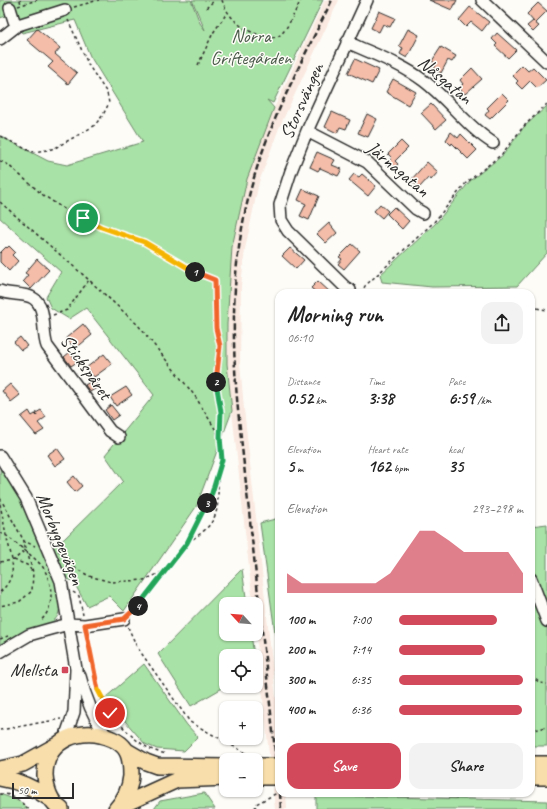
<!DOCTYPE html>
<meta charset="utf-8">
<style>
:root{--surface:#fff;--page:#f2f2f2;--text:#222;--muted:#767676;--accent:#d1495b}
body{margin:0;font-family:Caveat,sans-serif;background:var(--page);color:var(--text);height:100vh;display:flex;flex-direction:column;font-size:15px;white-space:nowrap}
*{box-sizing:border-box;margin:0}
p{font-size:13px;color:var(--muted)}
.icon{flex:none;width:22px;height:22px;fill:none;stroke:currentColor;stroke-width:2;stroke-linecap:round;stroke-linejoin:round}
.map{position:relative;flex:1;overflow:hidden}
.details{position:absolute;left:275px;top:289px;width:260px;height:508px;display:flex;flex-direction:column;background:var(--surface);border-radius:12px;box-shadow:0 1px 3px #0004}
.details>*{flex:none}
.needle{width:26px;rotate:296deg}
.controls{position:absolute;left:219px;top:597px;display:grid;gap:8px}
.controls a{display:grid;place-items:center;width:44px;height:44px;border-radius:8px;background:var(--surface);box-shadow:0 1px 3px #0004;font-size:20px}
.scale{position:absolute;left:12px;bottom:10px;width:62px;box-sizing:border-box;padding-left:4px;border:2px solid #2b2b2b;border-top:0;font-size:11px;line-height:14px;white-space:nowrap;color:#2b2b2b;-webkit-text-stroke:3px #fdfcf7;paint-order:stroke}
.pin{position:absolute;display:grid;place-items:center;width:34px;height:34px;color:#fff;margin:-17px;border:2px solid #fff;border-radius:50%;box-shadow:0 1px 4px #0007}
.km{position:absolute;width:20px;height:20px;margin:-10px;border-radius:50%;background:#222;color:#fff;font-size:11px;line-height:20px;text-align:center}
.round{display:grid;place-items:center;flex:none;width:42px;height:42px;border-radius:12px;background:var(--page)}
.headline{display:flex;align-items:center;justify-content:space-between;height:68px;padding:0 12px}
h1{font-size:22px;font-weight:600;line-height:30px}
.figures{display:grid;grid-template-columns:repeat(3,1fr);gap:6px;height:68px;padding:4px 12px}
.figures div{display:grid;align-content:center}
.figures b{font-size:17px;font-weight:600}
.figures small{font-size:11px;font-weight:400}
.figures p{font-size:11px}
.chart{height:112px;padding:8px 12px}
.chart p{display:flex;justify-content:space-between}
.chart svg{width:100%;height:72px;margin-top:4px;fill:var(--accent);opacity:.7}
.primary-button{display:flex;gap:8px;margin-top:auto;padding:8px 12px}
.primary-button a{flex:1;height:46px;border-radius:12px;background:var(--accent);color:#fff;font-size:16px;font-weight:600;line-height:46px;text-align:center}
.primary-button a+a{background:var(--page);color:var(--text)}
ul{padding:0 12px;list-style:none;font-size:13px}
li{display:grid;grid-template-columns:64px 48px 1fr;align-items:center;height:30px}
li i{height:10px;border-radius:5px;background:var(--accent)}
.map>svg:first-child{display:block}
.built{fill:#fae9e0}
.green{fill:#a9e2a6;stroke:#6a8668}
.building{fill:#f4bda9;stroke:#2b2b2b}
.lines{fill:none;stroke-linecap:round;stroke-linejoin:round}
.minor-casing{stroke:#2b2b2b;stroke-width:14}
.highway-casing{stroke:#2b2b2b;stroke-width:18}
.path{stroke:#2b2b2b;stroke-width:1.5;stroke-dasharray:3 3;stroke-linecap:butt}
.minor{stroke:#fdfcf7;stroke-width:11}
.highway{stroke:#f8deab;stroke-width:15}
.rail{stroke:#2b2b2b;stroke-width:2.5;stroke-dasharray:6 3;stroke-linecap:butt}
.split-1-casing{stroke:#fff;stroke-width:8}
.split-2-casing{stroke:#fff;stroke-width:8}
.split-3-casing{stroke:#fff;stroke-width:8}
.split-4-casing{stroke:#fff;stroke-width:8}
.split-5-casing{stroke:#fff;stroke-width:8}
.split-6-casing{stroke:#fff;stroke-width:8}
.split-1{stroke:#f5b400;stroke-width:5}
.split-2{stroke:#f0652b;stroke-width:5}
.split-3{stroke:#22a559;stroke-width:5}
.split-4{stroke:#22a559;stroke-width:5}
.split-5{stroke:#f0652b;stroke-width:5}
.split-6{stroke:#f5b400;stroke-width:5}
.poi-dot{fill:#d1495b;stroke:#fdfcf7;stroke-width:1.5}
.labels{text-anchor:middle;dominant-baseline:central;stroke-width:3;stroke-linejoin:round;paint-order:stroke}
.park-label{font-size:19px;fill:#4a594a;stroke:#fdfcf7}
.street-label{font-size:19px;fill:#2b2b2b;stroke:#fdfcf7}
.poi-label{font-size:19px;fill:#2b2b2b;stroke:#fdfcf7;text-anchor:end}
</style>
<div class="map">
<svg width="547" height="809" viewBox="0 0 547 809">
<rect width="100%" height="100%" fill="#fdfcf7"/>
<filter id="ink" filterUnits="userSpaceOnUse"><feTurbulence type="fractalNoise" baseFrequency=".025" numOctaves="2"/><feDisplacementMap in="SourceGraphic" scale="8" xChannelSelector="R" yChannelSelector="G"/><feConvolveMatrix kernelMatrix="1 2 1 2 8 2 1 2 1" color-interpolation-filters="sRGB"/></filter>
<g filter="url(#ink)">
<!-- built -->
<path class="built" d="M325 0H339L279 128 259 182 245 249 241 286 240 363 244 409 279 726V793H286L287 809H275L256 634V604H253L232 411 227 363 228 285 232 247 247 179 267 123Z"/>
<!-- green -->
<path class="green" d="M0 0H191L200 23 205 30 192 0H323L273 103 267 100 274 108 247 179 232 247 227 324V364L232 411 196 507 124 611 109 596 87 606 73 581 62 577C62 589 62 603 58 615 53 628 13 645 0 652V456L49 549 64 539 123 481 105 455 154 395 86 308 69 319 51 308 46 297 61 272 0 218V136L48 161 67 165 143 142 90 56 75 20 22 33 12 14 0 18Z
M547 106V253L517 286 432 287 382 282 380 275 436 223 471 180 503 155 524 127Z
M279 518V662L260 523Z
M547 524V746H531V526Z
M242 569 247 604H226V634H251L254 656H226V686L191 706 158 654Z
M144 664 187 725 198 737 184 751 157 749 145 744 105 698Z
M204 793 215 809H154L160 801Z
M0 794 19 801 29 809H0Z
M316 795 547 801V809H316Z"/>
<!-- building -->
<path class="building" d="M429 0H457L452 10Z
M538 3 547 11 535 23 539 26 533 32 527 26 533 21 534 22 527 14Z
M470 7 489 22 482 31 471 22 466 27 459 20Z
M379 11 395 18 390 27 383 24 379 32 371 28Z
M37 29 60 48 55 54 77 73 68 84 48 67 53 62 27 40Z
M408 29 419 35 407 58 400 54 403 48 399 46Z
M497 33 516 50 508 58 495 46 497 44 492 39Z
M441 47 456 56 452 62 448 60 441 73 434 69 436 64 432 61Z
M355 59 379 70 372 84 348 73Z
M522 65 528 71 533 67 546 80 537 88 530 81 522 89 516 83 518 81 512 75Z
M472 68 482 79 465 94 459 88 463 84 460 80Z
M393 79 416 92 408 105 386 92Z
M502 93 509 100 490 119 485 115 489 110 487 108Z
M431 104 446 120 436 129 421 113Z
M332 112 350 120 346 129 340 127 337 133 325 127Z
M367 114 377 119 368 137 358 133Z
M451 132 458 138 461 134 477 150 468 159 452 143 451 145 446 140Z
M401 141 408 148 395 161 398 164 393 170 386 163 392 158 388 154Z
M317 152 335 160 332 165 342 169 338 176 320 168 318 171 310 167Z
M427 162 438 172 431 180 429 177 419 188 411 180Z
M354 174 359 177 362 174 376 186 368 196 349 180Z
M303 189 319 196 309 220 300 216 306 204 298 200Z
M380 204 388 211 382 218 374 211Z
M394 207 409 221 402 229 387 214Z
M329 223 337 233 326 243 317 234Z
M352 244 360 251 344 269 338 264 342 259 339 257Z
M9 246 15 252 12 255 18 261 9 271 0 262V253L6 247 7 248Z
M290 248 304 260 296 269 282 256Z
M37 259 49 270 31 289 23 281 28 275 25 273Z
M318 281 331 293H317L311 288Z
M83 324 92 335 75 349 66 338Z
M20 337 27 346 21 350 14 342Z
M70 352 77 362 71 366 64 357Z
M104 354 112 364 94 377 86 368Z
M93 380 98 387 90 392 85 385Z
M10 384 20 395 11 402 2 391Z
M126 387 132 395 116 406 110 397Z
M111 405 119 415 112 420 105 410Z
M41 410 46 417 38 423 44 430 36 435 21 417 29 411 32 416 35 414 37 416 36 413Z
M57 448 65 459 55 466 47 455Z
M74 476 82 486 75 492 67 482Z"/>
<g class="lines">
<!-- minor casing -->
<g class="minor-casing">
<path id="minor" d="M482 0 547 62
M10 8 14 21 18 25
M0 39 18 25 65 10
M347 42C373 54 402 64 424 81 449 100 467 127 493 143
M307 131 367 162 416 209 423 213
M350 290 345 287 288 231 281 220 280 205 291 171 307 131 367 0
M0 291C10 295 21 293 31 297 48 305 41 331 47 346L110 431 119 437
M0 456 26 498 61 581 76 669 74 712 65 738
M531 579 547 621
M0 652 29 635 50 629 69 624 85 625 124 619
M80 676C85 697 94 718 106 736"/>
</g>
<!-- highway casing -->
<g class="highway-casing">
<path id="highway" d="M127 751 146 762 157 766 226 767
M531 764H547
M256 766H279
M0 769 23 764 57 745
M256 777H279
M531 777H547
M0 778C20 781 35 788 52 800
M118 807 177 780 226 778
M61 809C50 802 46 788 45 775 45 739 83 725 112 739 117 741 122 744 126 750 130 756 131 769 131 776 130 788 124 801 116 809"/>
</g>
<!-- path -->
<path class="path" d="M20 0 21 5
M222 0C228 19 246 33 265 36 271 37 276 39 280 35 288 29 296 9 301 0
M18 6 37 0
M74 7 99 0
M206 8 215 0
M198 65 213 33 227 13
M0 136 32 152 48 150 55 148 94 126 103 115 109 103 107 93 89 66 68 20
M0 161 7 164 43 195 64 209 101 227 143 242 196 273 215 280 216 328 220 345 216 384 221 412 222 460 212 493 187 543 131 613
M0 202 89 280 138 325 195 396 220 437
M361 293 365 286 434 222 466 183 502 154 523 127 547 104
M531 307 547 310
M53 315 67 310 89 280
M0 498 24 541 33 572 32 591 19 602 0 606
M0 504C2 514 4 524 6 535 11 556 20 575 0 592
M0 533 7 536C15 543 40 561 44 569 53 585 55 609 40 621
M188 542C221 522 218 511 218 475
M58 551H62L75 568 89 576 111 582 144 580 165 571
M14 560 27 565 32 571
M0 562 14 560 24 551V541L35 546
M73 592 79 596 83 615
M128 627 137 647 190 722 251 756
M87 634 100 696 109 712
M0 639 8 636
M531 676 540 683 547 684
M104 714 110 713C127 731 141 750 167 754
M531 727 534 730 547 727
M0 730 61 719
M231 757H249
M0 794C12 793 20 802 29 809
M255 809 256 804 279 792"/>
<!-- minor -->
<use href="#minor" class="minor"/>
<!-- highway -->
<use href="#highway" class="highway"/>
<!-- rail -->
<path class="rail" d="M279 787 238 410C231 333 231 256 253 181 271 118 303 59 332 0
M280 793 281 809"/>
</g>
</g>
<g class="lines" filter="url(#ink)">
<!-- split-1 casing -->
<g class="split-1-casing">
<path id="split-1" d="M83 218 101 227 144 242 195 272"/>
</g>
<!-- split-2 casing -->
<g class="split-2-casing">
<path id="split-2" d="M195 272 215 280 216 328 220 346 216 382"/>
</g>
<!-- split-3 casing -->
<g class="split-3-casing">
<path id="split-3" d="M207 503 212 493 222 460 220 437 221 412 216 382"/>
</g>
<!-- split-4 casing -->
<g class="split-4-casing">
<path id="split-4" d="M138 606 187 543 207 503"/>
</g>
<!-- split-5 casing -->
<g class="split-5-casing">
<path id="split-5" d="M98 690 85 625 124 619 138 606"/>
</g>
<!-- split-6 casing -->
<g class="split-6-casing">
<path id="split-6" d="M98 690 110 713"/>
</g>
<!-- split-1 -->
<use href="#split-1" class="split-1"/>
<!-- split-2 -->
<use href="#split-2" class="split-2"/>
<!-- split-3 -->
<use href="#split-3" class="split-3"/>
<!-- split-4 -->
<use href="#split-4" class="split-4"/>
<!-- split-5 -->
<use href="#split-5" class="split-5"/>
<!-- split-6 -->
<use href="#split-6" class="split-6"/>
</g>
<!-- markers -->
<rect class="poi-dot" x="61" y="666" width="8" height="8" rx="2"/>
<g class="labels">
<!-- park labels -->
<g class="park-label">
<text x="251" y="36">Norra<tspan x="251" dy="22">Griftegården</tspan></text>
</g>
<!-- street labels -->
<g class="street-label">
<text transform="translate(445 80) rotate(40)">Nåsgatan</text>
<text transform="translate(302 101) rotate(-66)">Storsvängen</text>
<text transform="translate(398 169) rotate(40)">Järnagatan</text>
<text transform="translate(86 367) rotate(55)">Stickspåret</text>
<text transform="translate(60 539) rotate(68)">Morbyggevägen</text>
</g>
<!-- poi labels -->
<g class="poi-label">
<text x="57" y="670">Mellsta</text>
</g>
</g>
</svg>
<div class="controls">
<a><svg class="needle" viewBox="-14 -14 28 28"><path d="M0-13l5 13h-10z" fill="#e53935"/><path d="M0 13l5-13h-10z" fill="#767676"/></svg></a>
<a><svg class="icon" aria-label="locate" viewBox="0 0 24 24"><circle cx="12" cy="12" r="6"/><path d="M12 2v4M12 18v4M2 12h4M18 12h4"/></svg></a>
<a>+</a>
<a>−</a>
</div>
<div class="scale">50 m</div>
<div class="pin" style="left:83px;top:218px;background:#1e9e55"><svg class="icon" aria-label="arrive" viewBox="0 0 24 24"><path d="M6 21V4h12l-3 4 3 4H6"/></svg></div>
<div class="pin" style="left:110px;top:713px;background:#d93025"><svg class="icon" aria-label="check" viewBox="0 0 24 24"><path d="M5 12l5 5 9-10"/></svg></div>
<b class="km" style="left:195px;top:272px">1</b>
<b class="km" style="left:216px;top:382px">2</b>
<b class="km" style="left:207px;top:503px">3</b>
<b class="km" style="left:138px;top:606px">4</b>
<section class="details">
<div class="headline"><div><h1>Morning run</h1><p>06:10</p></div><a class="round"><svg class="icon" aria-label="share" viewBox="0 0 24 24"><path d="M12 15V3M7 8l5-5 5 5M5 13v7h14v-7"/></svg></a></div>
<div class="figures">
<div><p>Distance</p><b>0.52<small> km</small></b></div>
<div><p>Time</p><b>3:38</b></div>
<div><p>Pace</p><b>6:59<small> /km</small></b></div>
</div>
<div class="figures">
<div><p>Elevation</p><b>5<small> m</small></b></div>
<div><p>Heart rate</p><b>162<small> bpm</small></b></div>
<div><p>kcal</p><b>35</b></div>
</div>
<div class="chart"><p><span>Elevation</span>293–298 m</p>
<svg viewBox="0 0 160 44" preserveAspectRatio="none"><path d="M0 44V32L10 38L20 38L30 38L40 38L50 38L60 38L70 32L80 19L90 6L100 6L110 12L120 19L130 19L140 19L150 19L160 32V44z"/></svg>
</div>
<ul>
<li><b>100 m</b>7:00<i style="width:79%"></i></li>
<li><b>200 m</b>7:14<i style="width:69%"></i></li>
<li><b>300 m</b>6:35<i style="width:100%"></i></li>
<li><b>400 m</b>6:36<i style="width:99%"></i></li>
</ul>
<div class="primary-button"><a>Save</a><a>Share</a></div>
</section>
</div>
